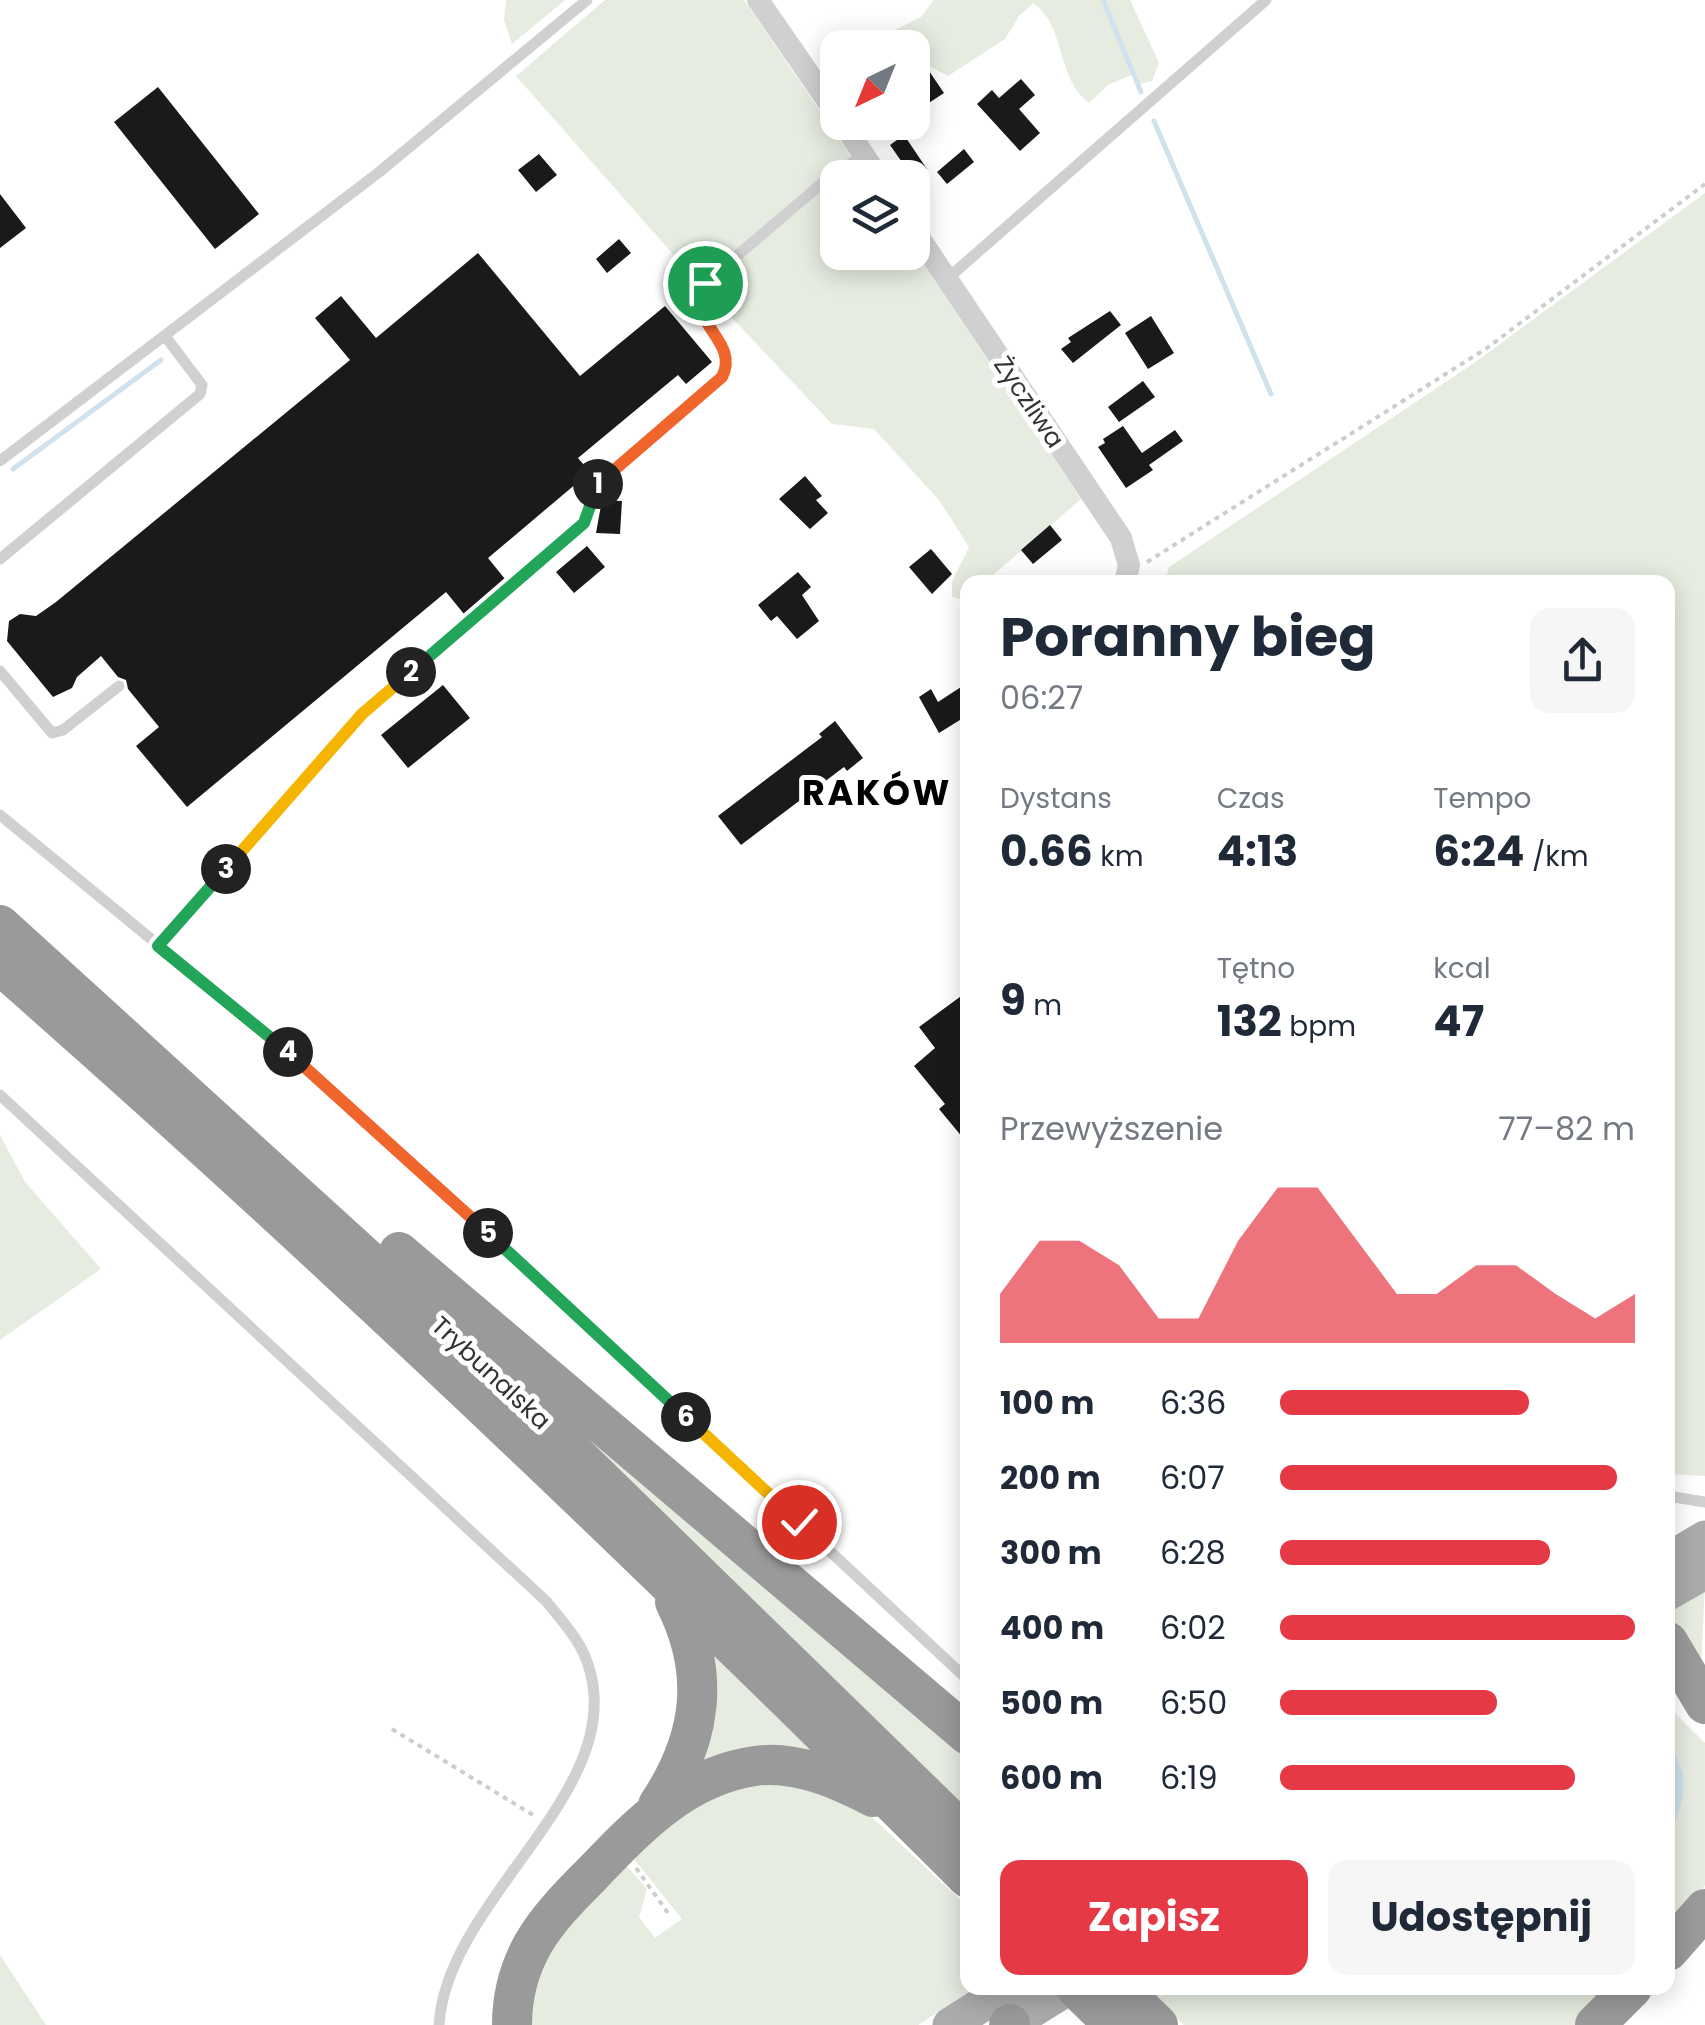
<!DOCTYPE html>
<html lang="pl">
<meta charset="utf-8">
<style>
:root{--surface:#fff;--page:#f6f6f7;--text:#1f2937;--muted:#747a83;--accent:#e63946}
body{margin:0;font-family:Poppins,sans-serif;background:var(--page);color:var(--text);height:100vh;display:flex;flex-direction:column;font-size:38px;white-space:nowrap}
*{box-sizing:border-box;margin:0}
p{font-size:32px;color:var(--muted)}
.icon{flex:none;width:55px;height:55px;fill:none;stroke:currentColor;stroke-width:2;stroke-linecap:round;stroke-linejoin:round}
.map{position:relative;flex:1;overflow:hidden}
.sheet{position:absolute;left:960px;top:575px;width:715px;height:1420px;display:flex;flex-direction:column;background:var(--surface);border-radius:20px;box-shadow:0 5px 25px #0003}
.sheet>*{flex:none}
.needle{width:65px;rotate:223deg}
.fabs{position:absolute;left:820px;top:30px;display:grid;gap:20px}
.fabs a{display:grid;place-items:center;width:110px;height:110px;border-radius:20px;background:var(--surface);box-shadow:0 5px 25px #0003;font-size:50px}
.pin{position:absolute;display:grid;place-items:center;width:85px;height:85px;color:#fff;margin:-42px;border:5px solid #fff;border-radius:50%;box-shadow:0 2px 10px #0007}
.km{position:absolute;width:50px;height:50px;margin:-25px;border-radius:50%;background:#222;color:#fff;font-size:28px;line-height:50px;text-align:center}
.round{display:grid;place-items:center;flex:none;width:105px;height:105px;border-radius:20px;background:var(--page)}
.head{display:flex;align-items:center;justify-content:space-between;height:170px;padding:0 40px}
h1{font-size:55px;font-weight:700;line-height:75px}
.stats{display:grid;grid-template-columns:repeat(3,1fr);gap:15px;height:170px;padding:10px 40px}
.stats div{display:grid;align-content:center}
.stats b{font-size:42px;font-weight:700}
.stats small{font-size:28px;font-weight:400}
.stats p{font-size:28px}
.chart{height:280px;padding:20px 40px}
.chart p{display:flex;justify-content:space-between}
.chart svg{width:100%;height:180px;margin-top:10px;fill:var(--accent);opacity:.7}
.cta{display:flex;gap:20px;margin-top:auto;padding:20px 40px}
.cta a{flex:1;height:115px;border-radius:20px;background:var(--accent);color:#fff;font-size:40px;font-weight:700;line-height:115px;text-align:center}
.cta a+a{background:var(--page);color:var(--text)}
ul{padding:0 40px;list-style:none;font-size:32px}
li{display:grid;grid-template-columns:160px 120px 1fr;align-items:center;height:75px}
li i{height:25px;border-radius:12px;background:var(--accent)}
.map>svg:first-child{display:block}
.green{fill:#e6ecdf}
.water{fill:#cfe2ee}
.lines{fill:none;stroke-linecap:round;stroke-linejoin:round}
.stream{stroke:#cfe2ee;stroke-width:5}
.building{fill:#1a1a1a}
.path{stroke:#cdcdcd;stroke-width:4;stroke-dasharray:5 5;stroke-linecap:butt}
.service{stroke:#d0d0d0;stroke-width:11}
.minor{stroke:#d0d0d0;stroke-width:22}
.primary{stroke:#ababab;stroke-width:35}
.motorway{stroke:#9a9a9a;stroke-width:40}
.split-1-casing{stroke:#fff;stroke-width:20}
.split-2-casing{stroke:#fff;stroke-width:20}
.split-3-casing{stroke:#fff;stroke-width:20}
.split-4-casing{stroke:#fff;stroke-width:20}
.split-5-casing{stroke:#fff;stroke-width:20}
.split-6-casing{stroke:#fff;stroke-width:20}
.split-7-casing{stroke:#fff;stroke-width:20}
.split-1{stroke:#f0652b;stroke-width:12}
.split-2{stroke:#22a559;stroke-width:12}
.split-3{stroke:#f5b400;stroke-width:12}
.split-4{stroke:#22a559;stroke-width:12}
.split-5{stroke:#f0652b;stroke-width:12}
.split-6{stroke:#22a559;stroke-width:12}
.split-7{stroke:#f5b400;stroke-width:12}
.labels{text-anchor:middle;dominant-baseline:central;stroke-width:10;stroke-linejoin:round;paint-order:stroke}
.street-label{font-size:25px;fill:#333;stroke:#fff}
.district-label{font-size:35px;font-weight:bold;letter-spacing:2.5px;fill:#000;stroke:#fff}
</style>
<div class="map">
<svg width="1705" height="2025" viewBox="0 0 1705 2025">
<rect width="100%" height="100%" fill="#fff"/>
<!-- green -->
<path class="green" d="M506 0H565L512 44 504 20Z
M605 0H744L865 177 838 178V252H912L913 249 1081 499 985 582H968L964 600 952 597V581L969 547 939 500 874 429 832 424 686 269 516 76Z
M934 0H1130L1159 63 1152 81 1139 84 1136 73 1108 85 1089 103C1056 79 1066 25 1033 3L1019 16 1005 39 948 76 931 67 913 70 912 48 871 47 873 41 921 17Z
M1705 193V1476L1668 1474V582H1165L1169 567 1474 363Z
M0 1135 25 1182 101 1269 0 1340Z
M496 1350 967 1747V1809Z
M1705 1581 1701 1672 1668 1628V1605Z
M706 1645 826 1762 697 1761Z
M1668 1706 1705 1743V1885L1668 1935Z
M771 1776 863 1809 967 1906V1958L964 1961 967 1967 968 1988H973L969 1992 918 2025H525C532 1954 578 1912 625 1864L647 1889 639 1917 655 1938 682 1919 634 1859 671 1814Z
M0 1955 46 2025H0Z
M1145 1988H1616L1579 2025H1184Z"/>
<!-- water -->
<path class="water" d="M1668 1743C1691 1778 1685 1788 1674 1827L1668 1825Z"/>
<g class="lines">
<!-- stream -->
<path class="stream" d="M1103 0 1141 92
M1154 121 1271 394
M13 469 161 360"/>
</g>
<!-- building -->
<path class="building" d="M927 68 944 93 912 114V79Z
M1021 79 1035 95 1019 109 1040 133 1020 151 977 104 992 90 999 98Z
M158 87 259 214 215 249 114 122Z
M904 135 927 169 913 178 890 145Z
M964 149 974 162 947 184 937 172Z
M539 154 557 175 536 192 518 170Z
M0 194 26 228 0 248Z
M619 239 631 253 607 273 596 259Z
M478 253 580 376 665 306 712 362 686 384 678 375 578 458 590 472 488 558 505 579 464 614 446 592 187 807 136 746 159 727 128 689 126 680 118 677 101 656 77 677 72 688 53 697 7 641 9 621 20 614 36 616 56 602 350 360 315 318 341 296 376 338Z
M1110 311 1121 325 1073 363 1061 349 1071 342 1068 338Z
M1151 316 1174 353 1148 369 1125 333Z
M1143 381 1155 397 1119 422 1108 407Z
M1123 426 1142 453 1175 430 1183 441 1149 465 1153 470 1126 488 1098 447 1105 443 1103 439Z
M805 476 822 496 816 500 828 513 810 529 779 499Z
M602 500 622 501 620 534 596 533Z
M1050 525 1062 540 1033 564 1021 550Z
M587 546 605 567 574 593 556 572Z
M931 549 952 574 932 594 909 567Z
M798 572 811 587 802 595 819 621 797 639 777 616 771 621 758 605Z
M443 685 470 718 408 768 381 735Z
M961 687 968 698V715L939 733 919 697 931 689 938 702Z
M835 721 863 758 847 771 844 767 741 845 718 816 822 737 819 734Z
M968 991V1144L939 1109 945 1104 914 1066 935 1048 919 1027Z"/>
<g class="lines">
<!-- path -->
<path class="path" d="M1147 562 1487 348 1705 184
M392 1729 533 1815
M636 1868 668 1913"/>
<!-- service -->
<path class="service" d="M947 279 1266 0
M0 461 378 173 587 0
M0 559 200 394 202 385 165 336
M0 671 52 733 63 730 119 686
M0 815 279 1044 390 1141 968 1680
M158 946 363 714 584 523 599 481 723 377C737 348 705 333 698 305L705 283 827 179 864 155
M0 1095 546 1601C564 1623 583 1643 590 1671 624 1794 447 1899 439 2025
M1668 1496 1705 1502"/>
<!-- minor -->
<path class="minor" d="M758 0 838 116
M842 122 879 178
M912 227 1121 538 1129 565 1125 582"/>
<!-- primary -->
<path class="primary" d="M1668 1560 1705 1538
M1668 1593 1705 1572
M1010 2024 1068 1988
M950 2025 1008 1988"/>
<!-- motorway -->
<path class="motorway" d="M0 925 490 1371 968 1837
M0 965C333 1257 654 1565 968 1878
M399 1252 968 1735
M1668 1642 1705 1704
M658 1805C702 1739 711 1674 675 1602
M1668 1951 1705 1909
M1076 1988 1114 2025
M1120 1988 1158 2025
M512 2025C512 1996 519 1969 533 1944 548 1918 571 1895 592 1874 639 1825 685 1776 755 1766 795 1760 838 1779 873 1797
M1009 2025 1010 2024
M1595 2025 1632 1988"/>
</g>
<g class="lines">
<!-- split-1 casing -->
<g class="split-1-casing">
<path id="split-1" d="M598 484 722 377C741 340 683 323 705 283"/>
</g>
<!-- split-2 casing -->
<g class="split-2-casing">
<path id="split-2" d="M411 672 584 523 598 484"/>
</g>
<!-- split-3 casing -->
<g class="split-3-casing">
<path id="split-3" d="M226 869 362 714 411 672"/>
</g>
<!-- split-4 casing -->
<g class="split-4-casing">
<path id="split-4" d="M226 869 158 946 288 1052"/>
</g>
<!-- split-5 casing -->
<g class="split-5-casing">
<path id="split-5" d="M288 1052 488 1233"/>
</g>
<!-- split-6 casing -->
<g class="split-6-casing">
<path id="split-6" d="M488 1233 686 1417"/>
</g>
<!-- split-7 casing -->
<g class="split-7-casing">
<path id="split-7" d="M686 1417 799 1522"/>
</g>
<!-- split-1 -->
<use href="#split-1" class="split-1"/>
<!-- split-2 -->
<use href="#split-2" class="split-2"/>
<!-- split-3 -->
<use href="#split-3" class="split-3"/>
<!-- split-4 -->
<use href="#split-4" class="split-4"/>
<!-- split-5 -->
<use href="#split-5" class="split-5"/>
<!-- split-6 -->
<use href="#split-6" class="split-6"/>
<!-- split-7 -->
<use href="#split-7" class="split-7"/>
</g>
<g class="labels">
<!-- street labels -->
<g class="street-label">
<text transform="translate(1029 402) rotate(56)">Życzliwa</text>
<text transform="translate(491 1373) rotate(43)">Trybunalska</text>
</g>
<!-- district labels -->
<g class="district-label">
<text x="877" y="792">RAKÓW</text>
</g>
</g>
</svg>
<div class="fabs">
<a><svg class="needle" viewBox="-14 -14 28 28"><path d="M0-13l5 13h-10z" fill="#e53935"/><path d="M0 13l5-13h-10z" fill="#747a83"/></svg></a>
<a><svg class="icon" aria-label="layers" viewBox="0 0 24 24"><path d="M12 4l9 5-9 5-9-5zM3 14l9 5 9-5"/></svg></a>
</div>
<div class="pin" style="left:705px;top:283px;background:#1e9e55"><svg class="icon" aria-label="arrive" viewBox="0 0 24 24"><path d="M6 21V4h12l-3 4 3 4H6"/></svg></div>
<div class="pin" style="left:799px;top:1522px;background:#d93025"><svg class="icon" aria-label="check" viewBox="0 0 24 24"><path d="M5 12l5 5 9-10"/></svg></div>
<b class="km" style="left:598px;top:484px">1</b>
<b class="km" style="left:411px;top:672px">2</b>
<b class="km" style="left:226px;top:869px">3</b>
<b class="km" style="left:288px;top:1052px">4</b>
<b class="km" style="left:488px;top:1233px">5</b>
<b class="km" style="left:686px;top:1417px">6</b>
<section class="sheet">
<div class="head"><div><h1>Poranny bieg</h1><p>06:27</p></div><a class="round"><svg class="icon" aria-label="share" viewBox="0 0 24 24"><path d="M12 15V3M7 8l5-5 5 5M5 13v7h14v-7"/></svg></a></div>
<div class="stats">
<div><p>Dystans</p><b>0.66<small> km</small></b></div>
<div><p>Czas</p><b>4:13</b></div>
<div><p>Tempo</p><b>6:24<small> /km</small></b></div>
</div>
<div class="stats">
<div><b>9<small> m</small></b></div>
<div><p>Tętno</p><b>132<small> bpm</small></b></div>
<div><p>kcal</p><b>47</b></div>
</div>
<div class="chart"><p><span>Przewyższenie</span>77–82 m</p>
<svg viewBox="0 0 160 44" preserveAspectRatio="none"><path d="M0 44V32L10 19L20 19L30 25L40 38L50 38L60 19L70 6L80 6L90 19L100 32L110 32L120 25L130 25L140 32L150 38L160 32V44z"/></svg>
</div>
<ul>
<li><b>100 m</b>6:36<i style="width:70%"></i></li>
<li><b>200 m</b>6:07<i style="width:95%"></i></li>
<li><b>300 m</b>6:28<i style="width:76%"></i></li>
<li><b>400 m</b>6:02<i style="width:100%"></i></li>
<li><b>500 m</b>6:50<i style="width:61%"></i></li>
<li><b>600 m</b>6:19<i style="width:83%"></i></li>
</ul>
<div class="cta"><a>Zapisz</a><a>Udostępnij</a></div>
</section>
</div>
